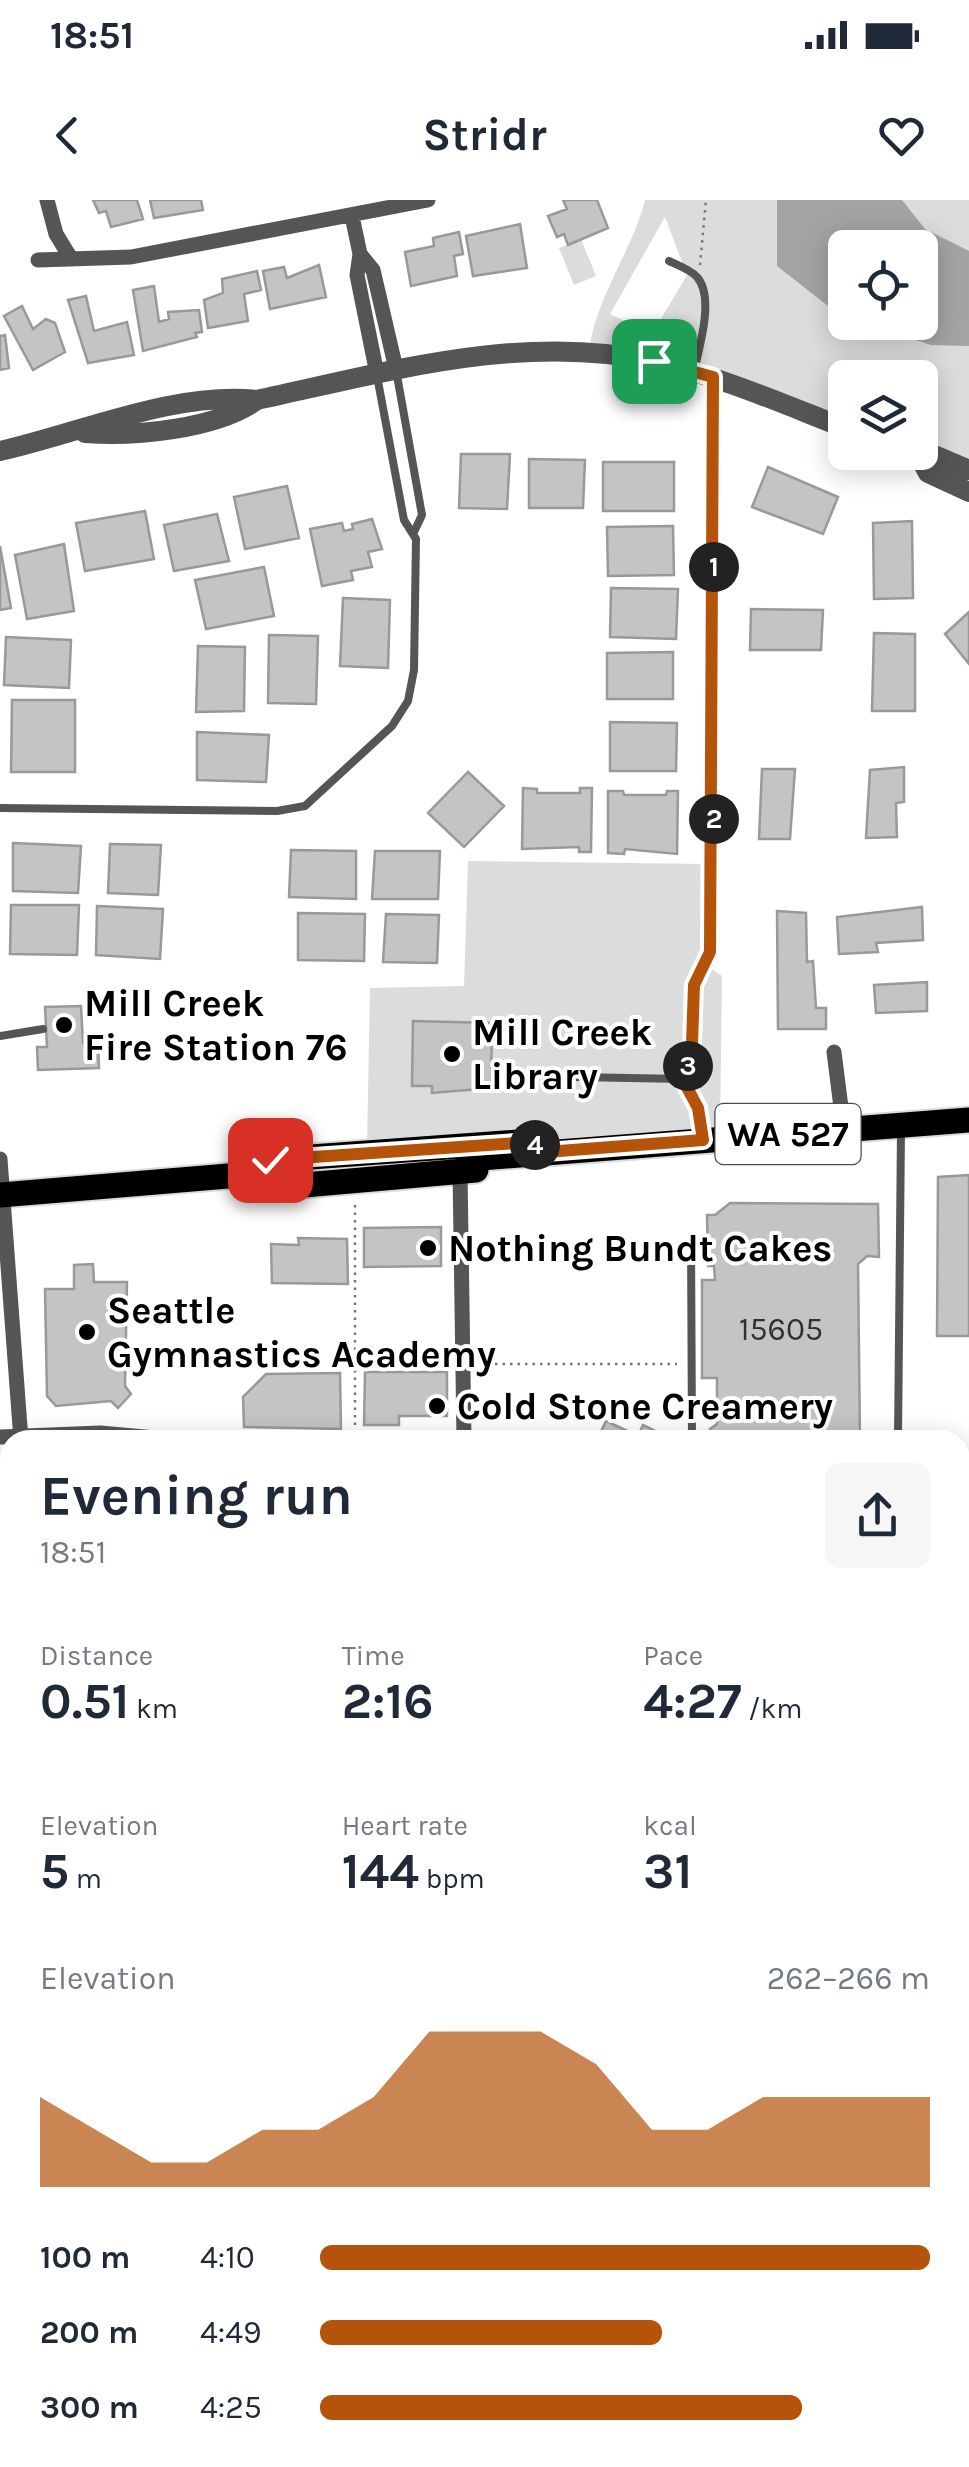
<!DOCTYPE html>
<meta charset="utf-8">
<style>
:root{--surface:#fff;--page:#f6f6f7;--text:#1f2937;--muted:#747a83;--accent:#b45309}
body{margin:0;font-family:Karla,sans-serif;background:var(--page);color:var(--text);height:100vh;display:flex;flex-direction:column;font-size:38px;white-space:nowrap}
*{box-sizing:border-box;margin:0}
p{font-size:32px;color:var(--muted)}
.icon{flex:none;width:55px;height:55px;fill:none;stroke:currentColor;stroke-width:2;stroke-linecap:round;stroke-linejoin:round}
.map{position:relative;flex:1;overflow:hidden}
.panel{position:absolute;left:0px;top:1230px;width:970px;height:1038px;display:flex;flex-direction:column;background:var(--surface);border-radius:30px 30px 0 0;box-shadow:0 5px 25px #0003}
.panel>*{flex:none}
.fabs{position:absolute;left:828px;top:30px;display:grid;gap:20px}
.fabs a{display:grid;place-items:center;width:110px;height:110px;border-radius:15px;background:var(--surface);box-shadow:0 5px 25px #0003;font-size:50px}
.pin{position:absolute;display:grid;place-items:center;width:85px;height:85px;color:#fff;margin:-42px;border-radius:20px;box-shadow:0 5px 15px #0006}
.km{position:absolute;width:50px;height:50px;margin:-25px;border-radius:50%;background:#222;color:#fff;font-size:28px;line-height:50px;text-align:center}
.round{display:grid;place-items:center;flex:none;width:105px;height:105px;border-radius:15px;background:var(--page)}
.summary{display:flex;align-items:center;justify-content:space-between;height:170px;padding:0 40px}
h1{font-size:55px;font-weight:700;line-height:75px}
.metrics{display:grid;grid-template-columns:repeat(3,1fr);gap:15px;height:170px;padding:10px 40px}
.metrics div{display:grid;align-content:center}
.metrics b{font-size:50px;font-weight:700}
.metrics small{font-size:28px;font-weight:400}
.metrics p{font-size:28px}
.chart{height:280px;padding:20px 40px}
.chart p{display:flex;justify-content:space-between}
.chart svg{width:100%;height:180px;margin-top:10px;fill:var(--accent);opacity:.7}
ul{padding:0 40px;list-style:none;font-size:32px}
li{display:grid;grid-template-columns:160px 120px 1fr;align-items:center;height:75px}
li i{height:25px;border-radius:12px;background:var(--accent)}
.status{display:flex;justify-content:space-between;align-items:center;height:70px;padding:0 50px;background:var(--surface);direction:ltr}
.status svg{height:28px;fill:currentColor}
header{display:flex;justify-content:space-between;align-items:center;height:130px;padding:0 40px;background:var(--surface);font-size:45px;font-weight:700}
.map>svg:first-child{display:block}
.green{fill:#dcdcdc;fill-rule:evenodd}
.water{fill:#a3a3a3}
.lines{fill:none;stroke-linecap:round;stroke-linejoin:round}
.stream{stroke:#a3a3a3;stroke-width:5}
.building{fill:#c4c4c4;stroke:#999;stroke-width:2.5}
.primary-casing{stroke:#dbdbdb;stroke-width:29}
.path{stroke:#777;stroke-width:2.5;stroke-dasharray:2.5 5;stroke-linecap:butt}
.service{stroke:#555;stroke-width:8}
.minor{stroke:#555;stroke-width:15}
.tertiary{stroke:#555;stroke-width:20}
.primary{stroke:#000;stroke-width:25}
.route-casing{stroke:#fff;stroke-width:20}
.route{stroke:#b45309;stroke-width:12}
.poi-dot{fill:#000;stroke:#fff;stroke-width:4}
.labels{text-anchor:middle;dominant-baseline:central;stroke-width:8;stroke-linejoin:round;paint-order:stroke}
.number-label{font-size:32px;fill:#313131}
.shield{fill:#fff;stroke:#4c4c4c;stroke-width:2.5}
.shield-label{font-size:35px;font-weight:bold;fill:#000}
.poi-label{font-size:38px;font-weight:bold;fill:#000;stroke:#fff;text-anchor:start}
</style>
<div class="status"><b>18:51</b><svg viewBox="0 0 49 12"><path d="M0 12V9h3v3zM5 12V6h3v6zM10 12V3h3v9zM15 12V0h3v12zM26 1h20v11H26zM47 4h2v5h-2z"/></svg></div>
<header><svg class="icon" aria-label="back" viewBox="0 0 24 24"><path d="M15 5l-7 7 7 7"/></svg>Stridr<svg class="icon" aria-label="heart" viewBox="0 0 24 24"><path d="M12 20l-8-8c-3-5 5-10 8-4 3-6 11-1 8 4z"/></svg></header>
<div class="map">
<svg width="969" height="2267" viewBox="0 0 969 2267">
<rect width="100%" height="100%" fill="#fff"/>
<!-- green -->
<path class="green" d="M645 0H969V270L920 252V178H845V228L713 177 589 153C594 100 632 52 645 0ZM665 17 687 75 652 134 610 114ZM845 48H920V122H845Z
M581 39 596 76 574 85 559 48Z
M468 661 706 664 710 768 722 776 720 934 367 946 370 788 464 786Z
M0 1481H10V2258H960V1650L969 1651V2267H0Z"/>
<!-- water -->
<path class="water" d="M777 0H902L925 29 969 51V146L931 145 864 123 920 122V48H845V116L837 113 777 66Z"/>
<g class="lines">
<!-- stream -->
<path class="stream" d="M960 1767 969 1769
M4 2105 10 2103"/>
</g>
<!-- building -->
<path class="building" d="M93 0H137L143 19 111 27 106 11 99 13Z
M150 0H201L203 10 154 18Z
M563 0H597L608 28 568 45 564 34 557 37 548 16 567 9Z
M520 24 527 68 473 76 466 36Z
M459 32 463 54 454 56 457 76 411 86 405 52 434 46 433 38Z
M319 65 326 97 270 109 263 71 284 67 287 78Z
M257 71 261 90 244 94 248 121 208 128 204 100 223 93 222 79Z
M154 86 159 122 169 119 168 112 199 110 202 132 195 133 197 137 143 151 133 90Z
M86 96 94 131 127 122 134 155 88 163 68 100Z
M22 106 33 129 46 119 55 123 65 152 33 170 4 116Z
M5 135 9 168 0 170V136Z
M461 254H510L507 309 459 308Z
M529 259 585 260 583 308H529Z
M603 262H674V311H603Z
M768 267 838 297 823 334 752 307Z
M287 286 299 338 245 349 234 297Z
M145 311 154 359 85 371 76 323Z
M217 314 229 361 174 371 164 325Z
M372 319 382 349 368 352 372 367 351 371 353 380 322 386 310 329 342 323 344 331 353 329 352 324Z
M912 321 913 398 874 399 873 323Z
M673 326 674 375 608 376 607 327Z
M64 344 74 411 27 419 15 355Z
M0 346 11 408 0 410Z
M264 367 274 416 206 429 195 380Z
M611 388 678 389 676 439 610 437Z
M343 398 390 400 388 468 340 466Z
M751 409 823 410 821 450H750Z
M969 412V464L945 434Z
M874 433 915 434V511H872Z
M269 435 318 436 316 504 268 503Z
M6 437 71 440 69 488 4 485Z
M198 446 245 447 244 511 196 512Z
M673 452V499H607V453Z
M12 500H75V572H11Z
M610 522 677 523 676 571H610Z
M197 532 269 535 266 582 197 580Z
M904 567V602L896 603 897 637 866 638 870 570Z
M762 569H795L790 639H759Z
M468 572 504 606 464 647 428 613Z
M523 588 537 589V593H580V588H592L591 652H579V647L522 649Z
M608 591H623L624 595H666L667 591H678L677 654 625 649 624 654 608 653Z
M13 643 81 646 78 693 13 691Z
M110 644 161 645 158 695 108 693Z
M291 650 356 651V699L289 697Z
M375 651H440L438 699H372Z
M11 705H79L77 755 10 754Z
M97 706 163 709 160 759 96 755Z
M922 707 923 740 876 743 878 752 839 754 837 717Z
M777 711 806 713 807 762 813 761 816 808H826V829H778Z
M298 713 365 714 364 761 298 760Z
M386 714 439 715 437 763 383 762Z
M927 782V811L876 813 874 785Z
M81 806 83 843 98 842 99 868 38 870 37 847H47L45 807Z
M413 821 492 823 491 888 432 893V886H412Z
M969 975V1136H937L938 977Z
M730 1003 878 1004 879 1057 867 1056 858 1064 860 1240H721L710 1229 717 1224V1178H702V1080H715L714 1066H708L707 1015H715Z
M441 1027V1066L364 1067V1028Z
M298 1038 347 1039 348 1084 272 1083 271 1044 299 1045Z
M93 1064 94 1082H127L125 1186 131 1194 118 1208 111 1201 56 1206 47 1196 45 1089H74V1065Z
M365 1172H447V1216H399V1225H364Z
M340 1173 341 1229 244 1227 243 1197 266 1174Z
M606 1221 638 1236 643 1225 664 1235 662 1240H597Z
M0 1313 4 1356 0 1357Z
M960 1561 969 1562V1633L960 1631Z"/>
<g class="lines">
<!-- primary casing -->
<g class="primary-casing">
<path id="primary" d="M460 971 481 958 969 920
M240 975 270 988 476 970
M0 995 240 975 270 960 531 941 546 952"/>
</g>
<!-- path -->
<path class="path" d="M700 65 706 0
M480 1164H677
M355 1240V1002
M0 1502 10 1503
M960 1663 969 1664"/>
<!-- service -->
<path class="service" d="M669 61C678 65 691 70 697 77 715 97 699 148 694 171
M396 170 422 315 414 332
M0 608 277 611 305 606 392 526 408 501 414 470 416 339 404 320 377 176
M0 836 43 829
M577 877 682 879 698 908 702 936
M682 879 693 844 694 785 709 754
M691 1037 692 1240
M898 1240 901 930
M960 1293H969
M960 1546 969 1527
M960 1642 969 1643"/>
<!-- minor -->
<path class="minor" d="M47 0 56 34 70 57
M352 16 360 54 357 75 377 174
M360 54 373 70 396 169
M38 60 131 57 428 0
M710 752 713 177
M834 852 844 931
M0 959 21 1240
M460 971 464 1240
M0 1237 100 1233 178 1240
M960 1416 969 1417
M0 1809 10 1786"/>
<!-- tertiary -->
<path class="tertiary" d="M85 233C134 237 217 229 257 200
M0 251C80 233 175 191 257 200 388 172 522 132 657 162 722 177 783 204 845 228
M910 252 934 255 969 270
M919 256 928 273 969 292"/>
<!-- primary -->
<use href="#primary" class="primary"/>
</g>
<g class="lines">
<!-- route casing -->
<g class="route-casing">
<path id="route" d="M270 960 531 942 546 952 703 940 698 908 682 878 692 844 694 785 710 752 713 177 654 161"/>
</g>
<!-- route -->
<use href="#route" class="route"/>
</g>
<!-- markers -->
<g class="poi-dot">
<circle cx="64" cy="825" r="10"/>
<circle cx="452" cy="854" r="10"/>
<circle cx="428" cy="1048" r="10"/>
<circle cx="87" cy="1132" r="10"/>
<circle cx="437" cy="1206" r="10"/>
</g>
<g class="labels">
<!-- number labels -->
<g class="number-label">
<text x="781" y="1129">15605</text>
</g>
<!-- shield labels -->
<rect class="shield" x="715.5" y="904" width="145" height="60" rx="8"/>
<g class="shield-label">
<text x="788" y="934">WA 527</text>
</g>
<!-- poi labels -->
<g class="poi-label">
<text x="84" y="803">Mill Creek<tspan x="84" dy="44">Fire Station 76</tspan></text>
<text x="472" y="832">Mill Creek<tspan x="472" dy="44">Library</tspan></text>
<text x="448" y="1048">Nothing Bundt Cakes</text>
<text x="107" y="1110">Seattle<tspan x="107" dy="44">Gymnastics Academy</tspan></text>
<text x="457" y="1206">Cold Stone Creamery</text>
</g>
</g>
</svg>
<div class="fabs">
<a><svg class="icon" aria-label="locate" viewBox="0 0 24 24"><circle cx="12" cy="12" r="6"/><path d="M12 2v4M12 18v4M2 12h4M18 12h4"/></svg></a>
<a><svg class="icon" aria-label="layers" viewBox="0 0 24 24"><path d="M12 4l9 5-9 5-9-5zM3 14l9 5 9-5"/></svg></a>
</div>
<div class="pin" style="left:654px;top:161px;background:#1e9e55"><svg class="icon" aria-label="arrive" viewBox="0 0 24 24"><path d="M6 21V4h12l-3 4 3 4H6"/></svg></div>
<div class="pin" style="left:270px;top:960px;background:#d93025"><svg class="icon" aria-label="check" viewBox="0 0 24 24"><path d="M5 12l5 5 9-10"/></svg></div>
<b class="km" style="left:714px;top:367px">1</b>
<b class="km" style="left:714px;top:619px">2</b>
<b class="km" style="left:688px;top:866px">3</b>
<b class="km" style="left:535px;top:945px">4</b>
<section class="panel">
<div class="summary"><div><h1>Evening run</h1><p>18:51</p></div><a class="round"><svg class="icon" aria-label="share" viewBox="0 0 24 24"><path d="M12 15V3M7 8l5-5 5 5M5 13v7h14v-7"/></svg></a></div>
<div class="metrics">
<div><p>Distance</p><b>0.51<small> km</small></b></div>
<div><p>Time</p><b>2:16</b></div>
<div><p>Pace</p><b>4:27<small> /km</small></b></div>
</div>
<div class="metrics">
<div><p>Elevation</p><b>5<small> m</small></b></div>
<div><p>Heart rate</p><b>144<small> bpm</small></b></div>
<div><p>kcal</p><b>31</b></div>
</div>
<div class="chart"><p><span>Elevation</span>262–266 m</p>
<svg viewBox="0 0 160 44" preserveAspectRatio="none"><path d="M0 44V22L10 30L20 38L30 38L40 30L50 30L60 22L70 6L80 6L90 6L100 14L110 30L120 30L130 22L140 22L150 22L160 22V44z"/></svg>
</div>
<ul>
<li><b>100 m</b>4:10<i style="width:100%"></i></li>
<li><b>200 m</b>4:49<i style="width:56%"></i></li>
<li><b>300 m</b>4:25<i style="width:79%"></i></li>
</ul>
</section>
</div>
